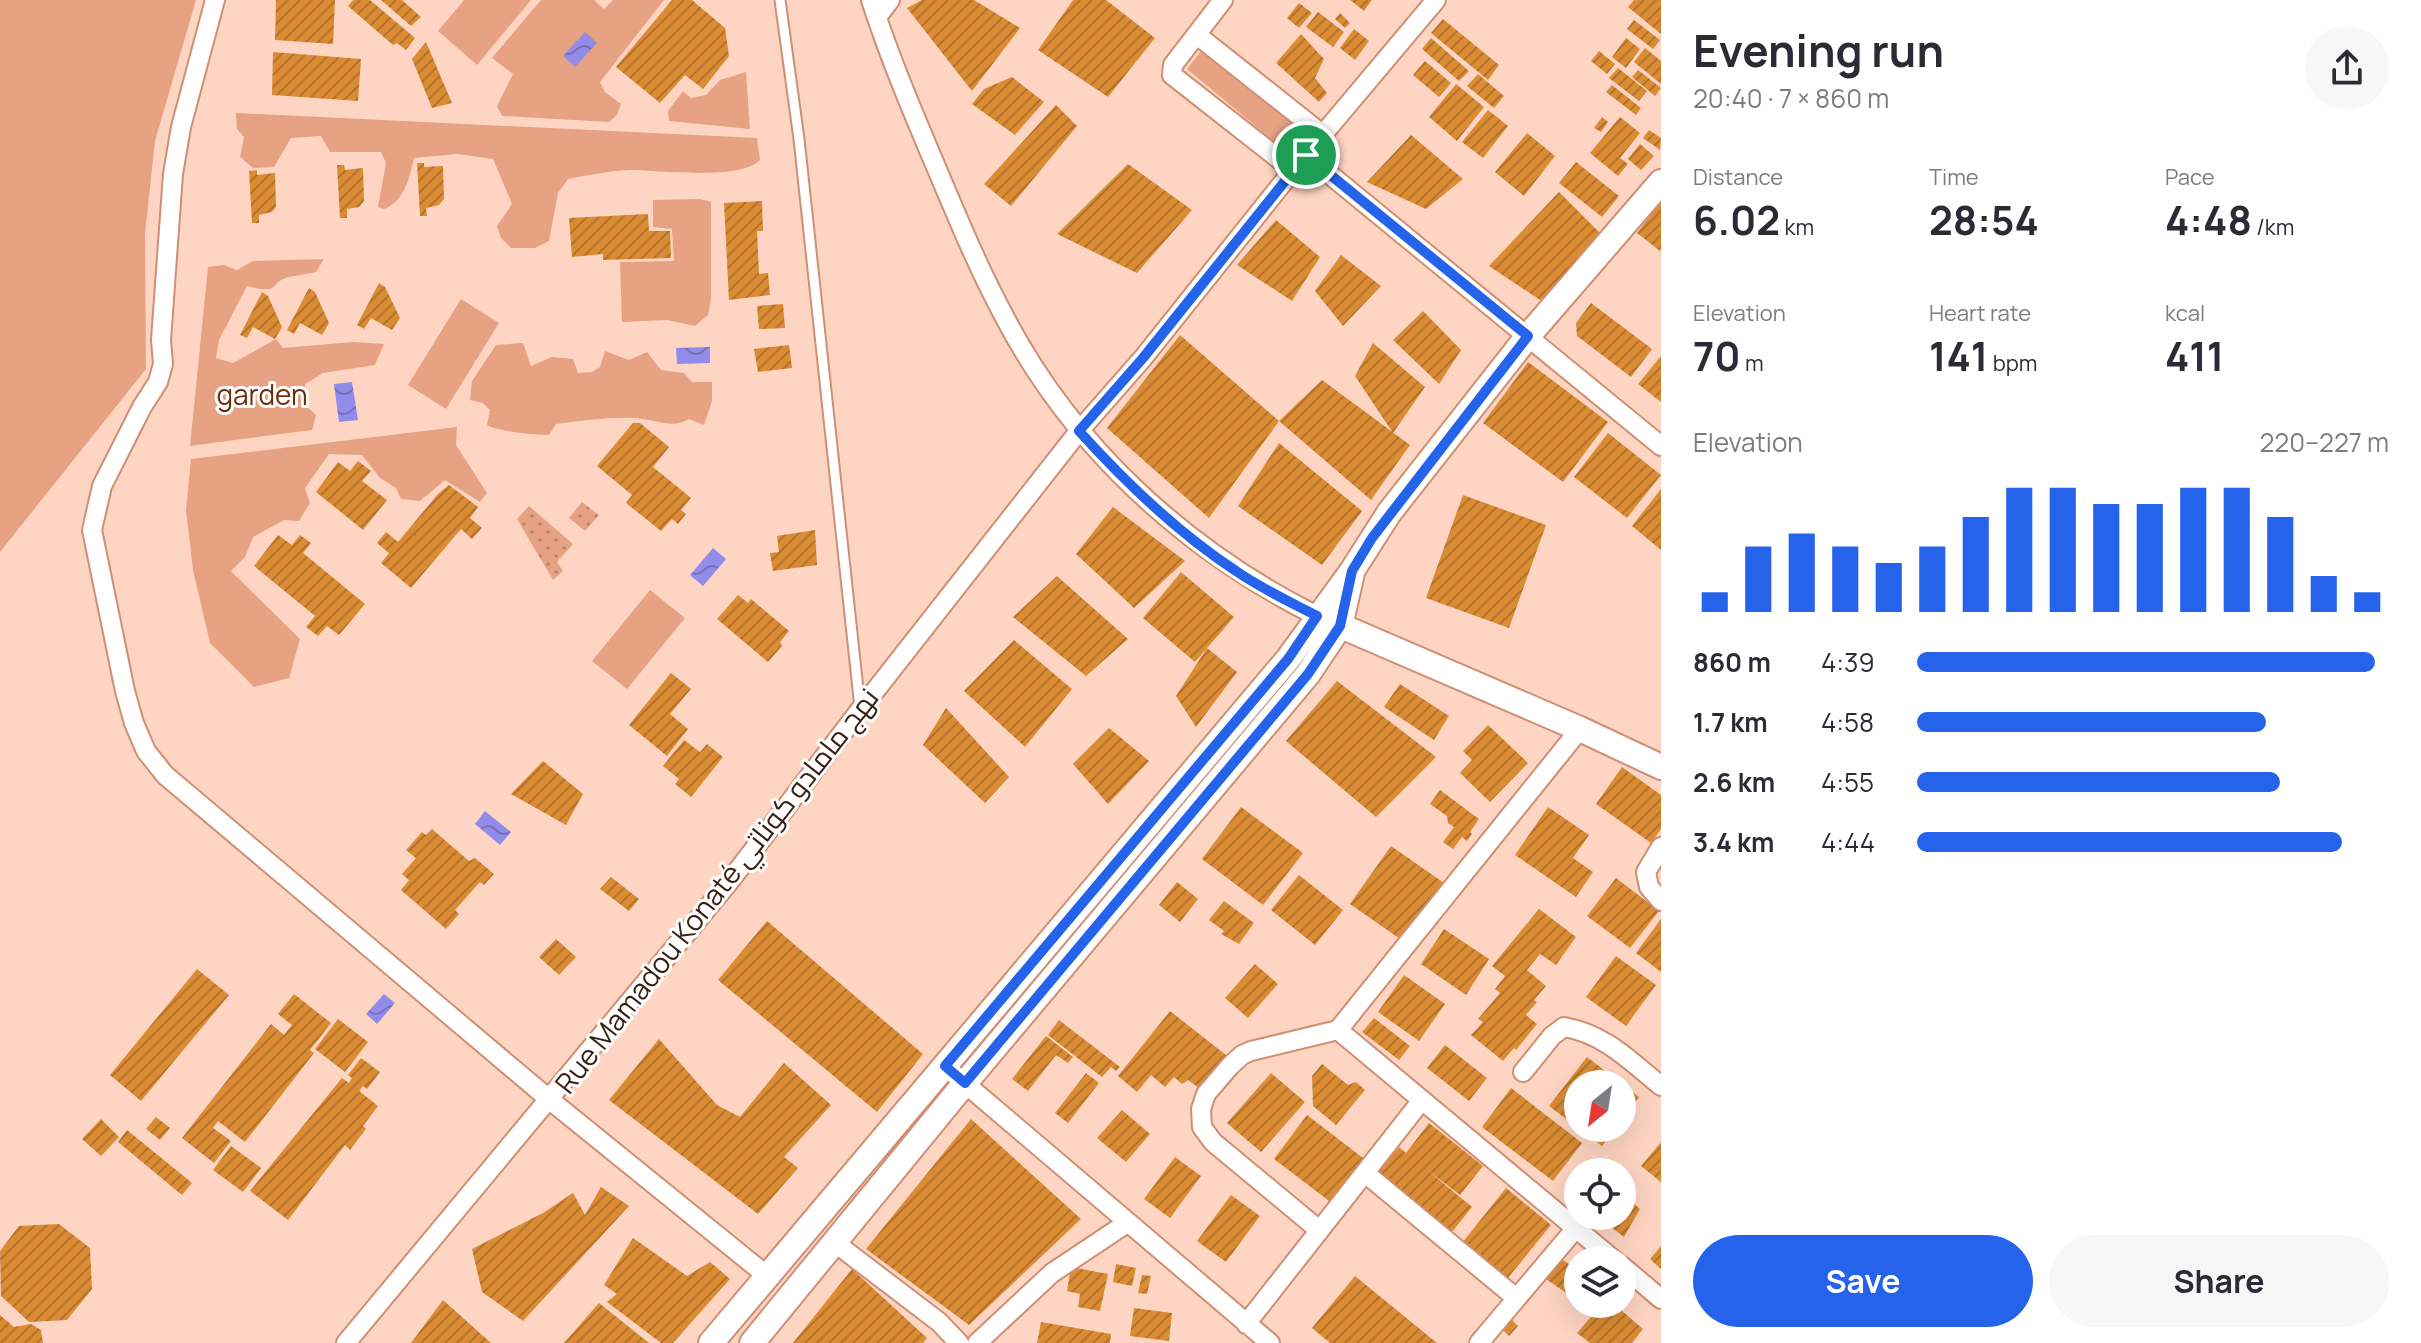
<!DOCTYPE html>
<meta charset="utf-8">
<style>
:root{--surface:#fff;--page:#f7f7f7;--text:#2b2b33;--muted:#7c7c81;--accent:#2563eb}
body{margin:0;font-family:Manrope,Cairo,sans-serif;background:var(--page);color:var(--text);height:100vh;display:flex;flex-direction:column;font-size:30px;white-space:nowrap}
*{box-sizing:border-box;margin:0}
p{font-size:26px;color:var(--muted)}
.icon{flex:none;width:44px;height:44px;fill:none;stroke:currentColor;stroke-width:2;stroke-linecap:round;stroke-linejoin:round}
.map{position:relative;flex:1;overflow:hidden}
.drawer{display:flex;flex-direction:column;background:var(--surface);width:760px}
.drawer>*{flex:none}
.needle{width:52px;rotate:210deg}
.fabs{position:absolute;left:1564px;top:1070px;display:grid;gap:16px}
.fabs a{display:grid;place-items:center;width:72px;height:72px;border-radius:50%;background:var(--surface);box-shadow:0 8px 32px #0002;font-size:40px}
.pin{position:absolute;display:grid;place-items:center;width:68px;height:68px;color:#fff;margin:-34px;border:4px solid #fff;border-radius:50%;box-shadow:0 2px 8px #0007}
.round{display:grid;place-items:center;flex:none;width:84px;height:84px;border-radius:42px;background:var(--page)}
.overview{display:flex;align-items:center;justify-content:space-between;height:136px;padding:0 32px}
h1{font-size:44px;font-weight:700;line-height:60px}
.stats{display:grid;grid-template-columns:repeat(3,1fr);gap:12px;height:136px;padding:8px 32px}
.stats div{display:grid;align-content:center}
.stats b{font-size:40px;font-weight:700}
.stats small{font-size:22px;font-weight:400}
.stats p{font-size:22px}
.chart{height:224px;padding:16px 32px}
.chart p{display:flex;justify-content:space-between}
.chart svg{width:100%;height:144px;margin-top:8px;stroke:var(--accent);stroke-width:6}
.primary-button{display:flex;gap:16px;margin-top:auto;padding:16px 32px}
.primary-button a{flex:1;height:92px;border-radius:48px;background:var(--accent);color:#fff;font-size:32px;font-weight:700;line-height:92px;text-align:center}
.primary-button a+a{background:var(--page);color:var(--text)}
ul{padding:0 32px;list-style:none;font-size:26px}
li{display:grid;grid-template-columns:128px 96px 1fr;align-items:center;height:60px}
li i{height:20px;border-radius:10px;background:var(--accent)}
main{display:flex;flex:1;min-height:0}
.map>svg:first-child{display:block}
.grass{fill:url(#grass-dots)}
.green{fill:#e7a284}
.water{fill:url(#water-waves)}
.building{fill:url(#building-hatch)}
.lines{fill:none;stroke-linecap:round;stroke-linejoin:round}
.service-casing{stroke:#d08f73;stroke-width:13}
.minor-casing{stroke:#d08f73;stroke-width:22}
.tertiary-casing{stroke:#d08f73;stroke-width:28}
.service{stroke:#fff;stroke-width:9}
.minor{stroke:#fff;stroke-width:18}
.tertiary{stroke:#fff;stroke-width:24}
.route-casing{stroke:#fff;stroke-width:16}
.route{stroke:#2563eb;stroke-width:10}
.labels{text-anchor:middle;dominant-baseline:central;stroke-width:6;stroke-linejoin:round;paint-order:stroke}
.park-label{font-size:28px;fill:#6e2e0c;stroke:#fff}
.street-label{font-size:28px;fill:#381f14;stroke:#fff}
</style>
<main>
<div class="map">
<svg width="1661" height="1343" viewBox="0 0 1661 1343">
<defs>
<pattern id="grass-dots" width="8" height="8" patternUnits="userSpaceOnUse" patternTransform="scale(2)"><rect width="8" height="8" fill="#e7a284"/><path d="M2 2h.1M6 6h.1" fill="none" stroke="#bc836b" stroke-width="1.8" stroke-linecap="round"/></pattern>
<pattern id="water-waves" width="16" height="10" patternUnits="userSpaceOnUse" patternTransform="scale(2)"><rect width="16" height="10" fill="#918bea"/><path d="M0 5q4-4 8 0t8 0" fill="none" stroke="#7771bc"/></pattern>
<pattern id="building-hatch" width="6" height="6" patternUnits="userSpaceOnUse" patternTransform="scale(2)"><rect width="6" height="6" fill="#db8c33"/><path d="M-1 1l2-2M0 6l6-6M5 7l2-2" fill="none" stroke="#b3722a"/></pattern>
</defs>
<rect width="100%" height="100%" fill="#fed4c2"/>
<!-- grass -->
<path class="grass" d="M582 502 599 515 585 531 569 518Z
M529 506 573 544 557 562 563 571 553 580 517 519Z"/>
<!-- green -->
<path class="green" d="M0 0H196L155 141 145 234 146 369 0 552Z
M464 0H531L477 65 438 31Z
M541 0H594L604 9 613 0H664L600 82 605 92 621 104 617 115 609 122 502 116 497 106 513 74 492 58Z
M1206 45 1299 121 1277 144 1187 69Z
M746 72 750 129 669 121 668 111 683 91 691 98 706 95 720 80Z
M236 113 757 138 760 160C740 181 660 170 630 170 609 171 588 175 568 179L558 193 549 241 535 248H511L501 238 497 226 512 204 493 159 457 154 414 158C410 177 404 202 384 209L378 207 386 163 381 152H330L321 136 291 138 274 167 253 168 240 157 244 137 237 129Z
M700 199 711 202V298L708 315 695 326 667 320 622 322 620 262 674 261 672 229 653 227V200Z
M324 259 316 272C307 274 298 275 289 277 267 283 283 295 247 286L219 340 216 358 233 363 276 339 283 348 353 342 384 344 375 365 323 373 305 384V405L316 415 312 430 190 446 208 267 224 265 237 270 253 261Z
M461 299 499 323 446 409 408 385Z
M523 343 531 366 552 357 573 359 578 373 592 372 600 367 605 351 629 360 647 352 661 370 684 373 692 382H712V401L704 425 689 419C671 430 653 418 633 418 608 417 581 421 556 424L549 435C536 435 496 431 487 425L490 410 483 403 470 400 472 381 496 345Z
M457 427 456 445 487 493 480 502 445 480 420 501 401 499 396 488 380 478 362 455 329 454 305 488 310 503 299 521 284 520 253 537 245 557 231 571 300 639 289 678 254 687 210 643 193 570 186 510 191 459Z
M650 590 685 618 627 689 592 661Z"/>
<!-- water -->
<path class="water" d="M585 32 597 43 575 67 563 56Z
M710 347V363L677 364 676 348Z
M352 382 358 420 339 422 334 384Z
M713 548 726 559 703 586 690 575Z
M485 811 511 832 500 845 475 824Z
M384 994 395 1003 377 1024 366 1014Z"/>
<!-- building -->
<path class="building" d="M276 0H335L333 44 275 40Z
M353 0H370L415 38 406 50 397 43 393 45 348 6Z
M381 0H402L421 17 411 26Z
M672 0H692L725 28 729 56 703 89 685 75 660 103 616 67Z
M922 0H974L1020 28 972 91 907 8Z
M1073 0H1106L1155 38 1108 97 1038 50Z
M1350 0H1372L1364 11Z
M1634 0H1661V34L1628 7Z
M1299 3 1312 13 1299 28 1287 18Z
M1318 12 1344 32 1333 47 1306 27Z
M1340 13 1350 23 1345 28 1335 19Z
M1443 19 1499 65 1488 80 1431 33Z
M1634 20 1660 40 1653 49 1627 29Z
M1354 29 1369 41 1355 60 1340 48Z
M1301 34 1324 59 1315 78 1327 93 1319 102 1276 63Z
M1431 38 1469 71 1459 81 1422 49Z
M1626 38 1640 49 1626 68 1612 57Z
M426 42 452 103 432 108 412 59Z
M1645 48 1661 61V84L1634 62Z
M1599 51 1615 64 1607 74 1591 61Z
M273 52 361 59 358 101 272 95Z
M1425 61 1451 83 1439 97 1413 75Z
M1618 68 1647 91 1639 101 1609 78Z
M1638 70 1661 88 1655 96 1632 77Z
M1478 74 1504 96 1494 108 1467 86Z
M1012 77 1044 102 1015 135 972 104 984 89Z
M1456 84 1484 107 1457 141 1429 117Z
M1612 85 1641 108 1636 115 1606 92Z
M1056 105 1077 126 1011 206 984 184Z
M1488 110 1508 126 1483 158 1462 142Z
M1602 117 1608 122 1601 132 1594 128Z
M1620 117 1640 133 1620 158 1628 164 1618 176 1590 153Z
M1649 130 1661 138 1660 150 1643 138Z
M1527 133 1555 156 1524 196 1495 172Z
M1411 135 1463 179 1426 209 1367 182Z
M1640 144 1654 156 1641 170 1628 159Z
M1576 162 1619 196 1602 217 1559 183Z
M417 163H424V167L443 166 444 199 439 205 426 208 427 216H420Z
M1128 164 1192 210 1137 273 1057 234Z
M337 165H344L345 170 363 168 364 201 359 207 347 209V218H340Z
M257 170V175L275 173 276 207 272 212 259 215V223H252L249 171Z
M1559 192 1602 235 1543 302 1489 266Z
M762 201 763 231H757L759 274 768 273 770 295 729 300 724 203Z
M1661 201V249L1660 251 1637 233Z
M648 214 649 231H670L671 258 603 260V254L572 257 569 218Z
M1276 220 1320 257 1292 301 1237 265Z
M1341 255 1381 286 1343 326 1315 291Z
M379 283 385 287 400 318 392 330 371 318 364 329 357 325Z
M309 288 315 292 329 323 322 335 300 323 294 334 287 330Z
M262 292 268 296 282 327 275 339 253 327 247 338 240 335Z
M1591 303 1652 349 1631 377 1577 336 1576 323Z
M783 304 785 328 759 329 757 306Z
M1423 311 1461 350 1439 384 1393 340Z
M1180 335 1279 421 1209 518 1107 428Z
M1373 343 1425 387 1393 433 1355 376Z
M789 345 792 368 758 372 754 349Z
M1661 356V402L1638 384Z
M1528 362 1608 422 1563 482 1483 423Z
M1322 380 1410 445 1371 500 1279 421Z
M633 423H640L669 447 653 467 691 498 681 510 686 514 678 524 672 519 661 531 626 503 632 495 597 466Z
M1608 433 1661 475 1627 518 1574 477Z
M1279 443 1362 511 1322 565 1238 506Z
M358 461 371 471 362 481 387 500 363 530 316 492 338 462 350 471Z
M449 485 478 507 470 518 482 528 472 539 461 529 411 588 381 563 389 553 377 543 386 532 398 542 438 494Z
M1661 489V550L1632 526Z
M1463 495 1546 525 1509 628 1426 598Z
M1113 507 1185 561 1134 608 1076 554Z
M815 530 817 565 773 571 770 553 779 552 777 536Z
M278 535 292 545 300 535 311 543 303 553 365 604 339 635 327 626 318 636 306 627 315 616 254 566Z
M1181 572 1234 617 1195 662 1143 618Z
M1057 576 1128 639 1086 676 1013 617Z
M738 595 748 603 751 599 789 631 780 642 782 646 768 662 717 619Z
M1014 640 1072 689 1025 747 964 691Z
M1207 648 1237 672 1196 727 1176 696Z
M671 673 691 689 670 714 688 729 667 756 629 725Z
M1337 681 1436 757 1376 817 1286 741Z
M1400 684 1449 716 1434 740 1384 707Z
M946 708 1009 777 985 803 923 745Z
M1488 725 1528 763 1490 802 1460 773 1472 760 1463 751Z
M1109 728 1149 761 1108 804 1073 764Z
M684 740 700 752 707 744 723 757 691 797 675 784 679 779 663 766Z
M543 761 583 794 566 825 511 794Z
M1622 767 1661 795V829L1651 843 1596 804Z
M1440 790 1479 819 1470 832 1472 834 1467 841 1462 837 1453 849 1443 842 1454 827 1448 823 1447 816 1430 804Z
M1241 807 1303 853 1263 905 1202 859Z
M1548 807 1589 835 1573 858 1593 872 1576 897 1515 855Z
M432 829 469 861 475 858 494 874 484 885 480 882 455 910 459 914 446 929 401 890 409 880 402 874 416 858 406 850 422 832 426 835Z
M1391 846 1444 883 1403 941 1350 904Z
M1299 875 1343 910 1315 945 1271 910Z
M611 877 639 899 629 911 600 889Z
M1616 878 1659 911 1630 948 1587 916Z
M1177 882 1198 899 1180 922 1159 905Z
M1224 901 1254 923 1239 944 1221 934 1224 931 1209 920Z
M1539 909 1576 937 1556 965 1540 954 1527 970 1546 986 1534 1000 1537 1002 1526 1015 1537 1024 1516 1050 1514 1048 1503 1061 1471 1035 1483 1022 1478 1019 1500 993 1495 989 1505 976 1492 966Z
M1661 919V972L1636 953Z
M767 921 923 1054 877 1112 718 980Z
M1444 929 1489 959 1466 995 1421 964Z
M556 939 576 957 559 975 539 957Z
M1616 956 1656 985 1626 1026 1586 997Z
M1255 964 1278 984 1248 1018 1225 998Z
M197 969 229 995 141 1101 110 1075Z
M1404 975 1445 1004 1419 1041 1378 1012Z
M294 994 331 1023 310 1050 314 1053 245 1142 218 1121 213 1128 231 1141 214 1163 182 1138 271 1024 284 1035 292 1025 278 1014Z
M1170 1011 1226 1055 1199 1088 1188 1080 1182 1084 1174 1077 1165 1087 1151 1075 1137 1092 1118 1076Z
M1374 1018 1410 1046 1399 1060 1362 1032Z
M338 1019 368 1042 345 1072 315 1049Z
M1059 1020 1120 1067 1116 1071 1111 1067 1102 1077 1048 1035Z
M1046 1036 1073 1057 1068 1063 1056 1055 1028 1091 1012 1079Z
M659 1039 717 1105 740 1117 784 1063 831 1105 784 1157 798 1168 758 1214 609 1100Z
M1445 1045 1487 1078 1469 1101 1427 1068Z
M1587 1057 1639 1097 1622 1119V1084H1578V1128L1549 1106Z
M361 1058 380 1072 367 1089 363 1086 359 1091 378 1106 363 1126 366 1129 350 1150 345 1145 288 1220 250 1191 342 1078 349 1083 352 1078 348 1075Z
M1322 1064 1348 1085 1356 1082 1365 1090 1336 1125 1313 1106 1312 1076Z
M1086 1073 1099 1083 1068 1123 1055 1113Z
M1271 1073 1305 1102 1261 1152 1227 1123Z
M1511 1088 1582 1143 1553 1181 1482 1127Z
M1122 1110 1150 1134 1126 1162 1097 1138Z
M1307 1115 1367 1161 1333 1204 1274 1159Z
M156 1117 170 1128 160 1140 146 1129Z
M101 1119 119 1137 101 1156 82 1139Z
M971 1119 1081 1219 969 1325 866 1249Z
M1429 1123 1483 1166 1460 1195 1426 1169 1472 1207 1452 1232 1379 1172 1399 1147 1406 1153Z
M1578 1128H1615L1602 1146Z
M127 1130 192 1183 182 1195 118 1142Z
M1661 1142V1182L1641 1166Z
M231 1146 261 1168 243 1192 213 1170Z
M1175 1157 1201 1176 1170 1218 1144 1199Z
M601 1187 629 1206 523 1321 482 1292 472 1249 543 1213 573 1193 585 1215Z
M1506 1188 1551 1225 1507 1279 1462 1243Z
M1622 1193 1640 1209 1624 1237 1597 1216H1622Z
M1231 1195 1260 1216 1226 1262 1197 1241Z
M59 1224 90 1248 92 1289 67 1320 29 1322 1 1296 0 1251 19 1226Z
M633 1238 687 1276 710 1262 730 1279 673 1343H661L607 1302 617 1294 604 1285Z
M1661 1246V1269L1650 1259Z
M1560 1258 1578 1270V1301L1546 1279Z
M1116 1264 1136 1268 1132 1286 1113 1282Z
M1071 1267 1108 1274 1100 1311 1078 1307 1080 1294 1067 1291Z
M852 1269 927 1338 923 1343H793Z
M1142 1275 1151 1276 1147 1294 1138 1293Z
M1355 1276 1437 1343H1330L1312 1328Z
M443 1300 491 1343H411Z
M599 1303 649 1343H564Z
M1602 1304H1614L1643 1329 1632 1343H1590L1577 1333Z
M1134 1308 1172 1313 1169 1341 1130 1336Z
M0 1315 14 1327 31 1324 41 1330 43 1343H0Z
M1511 1319 1518 1326 1509 1336 1502 1329Z
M1041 1322 1111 1334 1110 1343H1037Z"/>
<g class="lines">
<!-- service casing -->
<g class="service-casing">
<path id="service" d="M780 0 799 139 860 708"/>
</g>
<!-- minor casing -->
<g class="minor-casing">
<path id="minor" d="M215 0 181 127 173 174 161 340 163 364 158 382 142 407 102 486 92 530 125 691 134 723 146 751 165 775 550 1100 766 1275
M871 0C891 62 917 122 942 181 961 226 980 271 1003 314 1071 446 1185 550 1317 616
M1223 0 1173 65 1172 75 1293 170
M877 17 890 0
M1197 35 1322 134
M1306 155 1661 446
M1661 847 1646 872 1649 887 1661 901
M1338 1030 1614 1260
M1523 1072 1552 1036 1564 1027C1605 1034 1630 1061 1661 1086
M955 1075 1270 1343
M1365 1173 1515 1297
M1319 1230 1213 1142 1202 1127 1201 1109 1206 1094 1230 1066 1242 1055 1251 1051 1338 1030 1580 729
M834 1242 939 1322 959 1343
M1622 1266 1661 1299
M1246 1324 1422 1100
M346 1343 729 882 860 710 1079 431 1143 358 1293 170 1436 0
M977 1343 1052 1273 1127 1223
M1479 1343 1576 1228"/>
</g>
<!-- tertiary casing -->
<g class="tertiary-casing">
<path id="tertiary" d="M1327 620 1580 729 1661 767
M711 1343 1288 659 1352 571 1389 513 1528 336 1661 182
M752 1343 965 1083 1308 674 1340 626 1352 573"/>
</g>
<!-- service -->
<use href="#service" class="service"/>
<!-- minor -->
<use href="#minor" class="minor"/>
<!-- tertiary -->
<use href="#tertiary" class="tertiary"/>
</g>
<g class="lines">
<!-- route casing -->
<g class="route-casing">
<path id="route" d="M1306 155 1528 336 1372 538 1352 571 1340 626 1308 674 965 1083 945 1066 1288 659 1317 616C1290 602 1262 589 1236 571 1178 533 1126 483 1079 431L1143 358Z"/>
</g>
<!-- route -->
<use href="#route" class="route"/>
</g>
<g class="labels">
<!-- park labels -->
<g class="park-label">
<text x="262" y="394">garden</text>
</g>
<!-- street labels -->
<g class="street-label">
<text transform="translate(716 890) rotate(-52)">Rue Mamadou Konaté نهج مامادو كوناتي</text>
</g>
</g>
</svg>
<div class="fabs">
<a><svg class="needle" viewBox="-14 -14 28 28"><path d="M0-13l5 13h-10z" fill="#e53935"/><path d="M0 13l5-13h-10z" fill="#7c7c81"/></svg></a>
<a><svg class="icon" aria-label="locate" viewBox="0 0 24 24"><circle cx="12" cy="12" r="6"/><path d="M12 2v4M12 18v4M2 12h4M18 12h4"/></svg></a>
<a><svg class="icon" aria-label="layers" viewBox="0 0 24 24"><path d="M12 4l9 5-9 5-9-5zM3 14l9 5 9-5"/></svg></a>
</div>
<div class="pin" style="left:1306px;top:155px;background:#1e9e55"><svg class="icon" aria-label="arrive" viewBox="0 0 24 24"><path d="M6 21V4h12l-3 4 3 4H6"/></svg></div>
</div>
<section class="drawer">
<div class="overview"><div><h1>Evening run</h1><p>20:40 · 7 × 860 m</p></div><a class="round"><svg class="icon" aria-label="share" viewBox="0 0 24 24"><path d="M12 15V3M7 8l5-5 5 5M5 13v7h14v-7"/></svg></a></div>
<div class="stats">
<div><p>Distance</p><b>6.02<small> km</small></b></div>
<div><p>Time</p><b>28:54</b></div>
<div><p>Pace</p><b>4:48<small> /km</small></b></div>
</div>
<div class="stats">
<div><p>Elevation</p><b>70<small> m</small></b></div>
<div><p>Heart rate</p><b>141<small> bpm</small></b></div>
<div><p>kcal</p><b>411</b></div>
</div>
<div class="chart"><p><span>Elevation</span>220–227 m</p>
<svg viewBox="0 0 160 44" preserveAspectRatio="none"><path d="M5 44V38M15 44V24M25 44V20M35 44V24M45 44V29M55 44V24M65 44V15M75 44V6M85 44V6M95 44V11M105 44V11M115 44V6M125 44V6M135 44V15M145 44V33M155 44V38"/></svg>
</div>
<ul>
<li><b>860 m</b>4:39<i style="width:97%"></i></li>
<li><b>1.7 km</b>4:58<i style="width:74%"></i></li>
<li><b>2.6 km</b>4:55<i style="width:77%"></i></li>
<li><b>3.4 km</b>4:44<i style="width:90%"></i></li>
</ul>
<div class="primary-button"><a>Save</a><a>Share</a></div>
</section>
</main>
